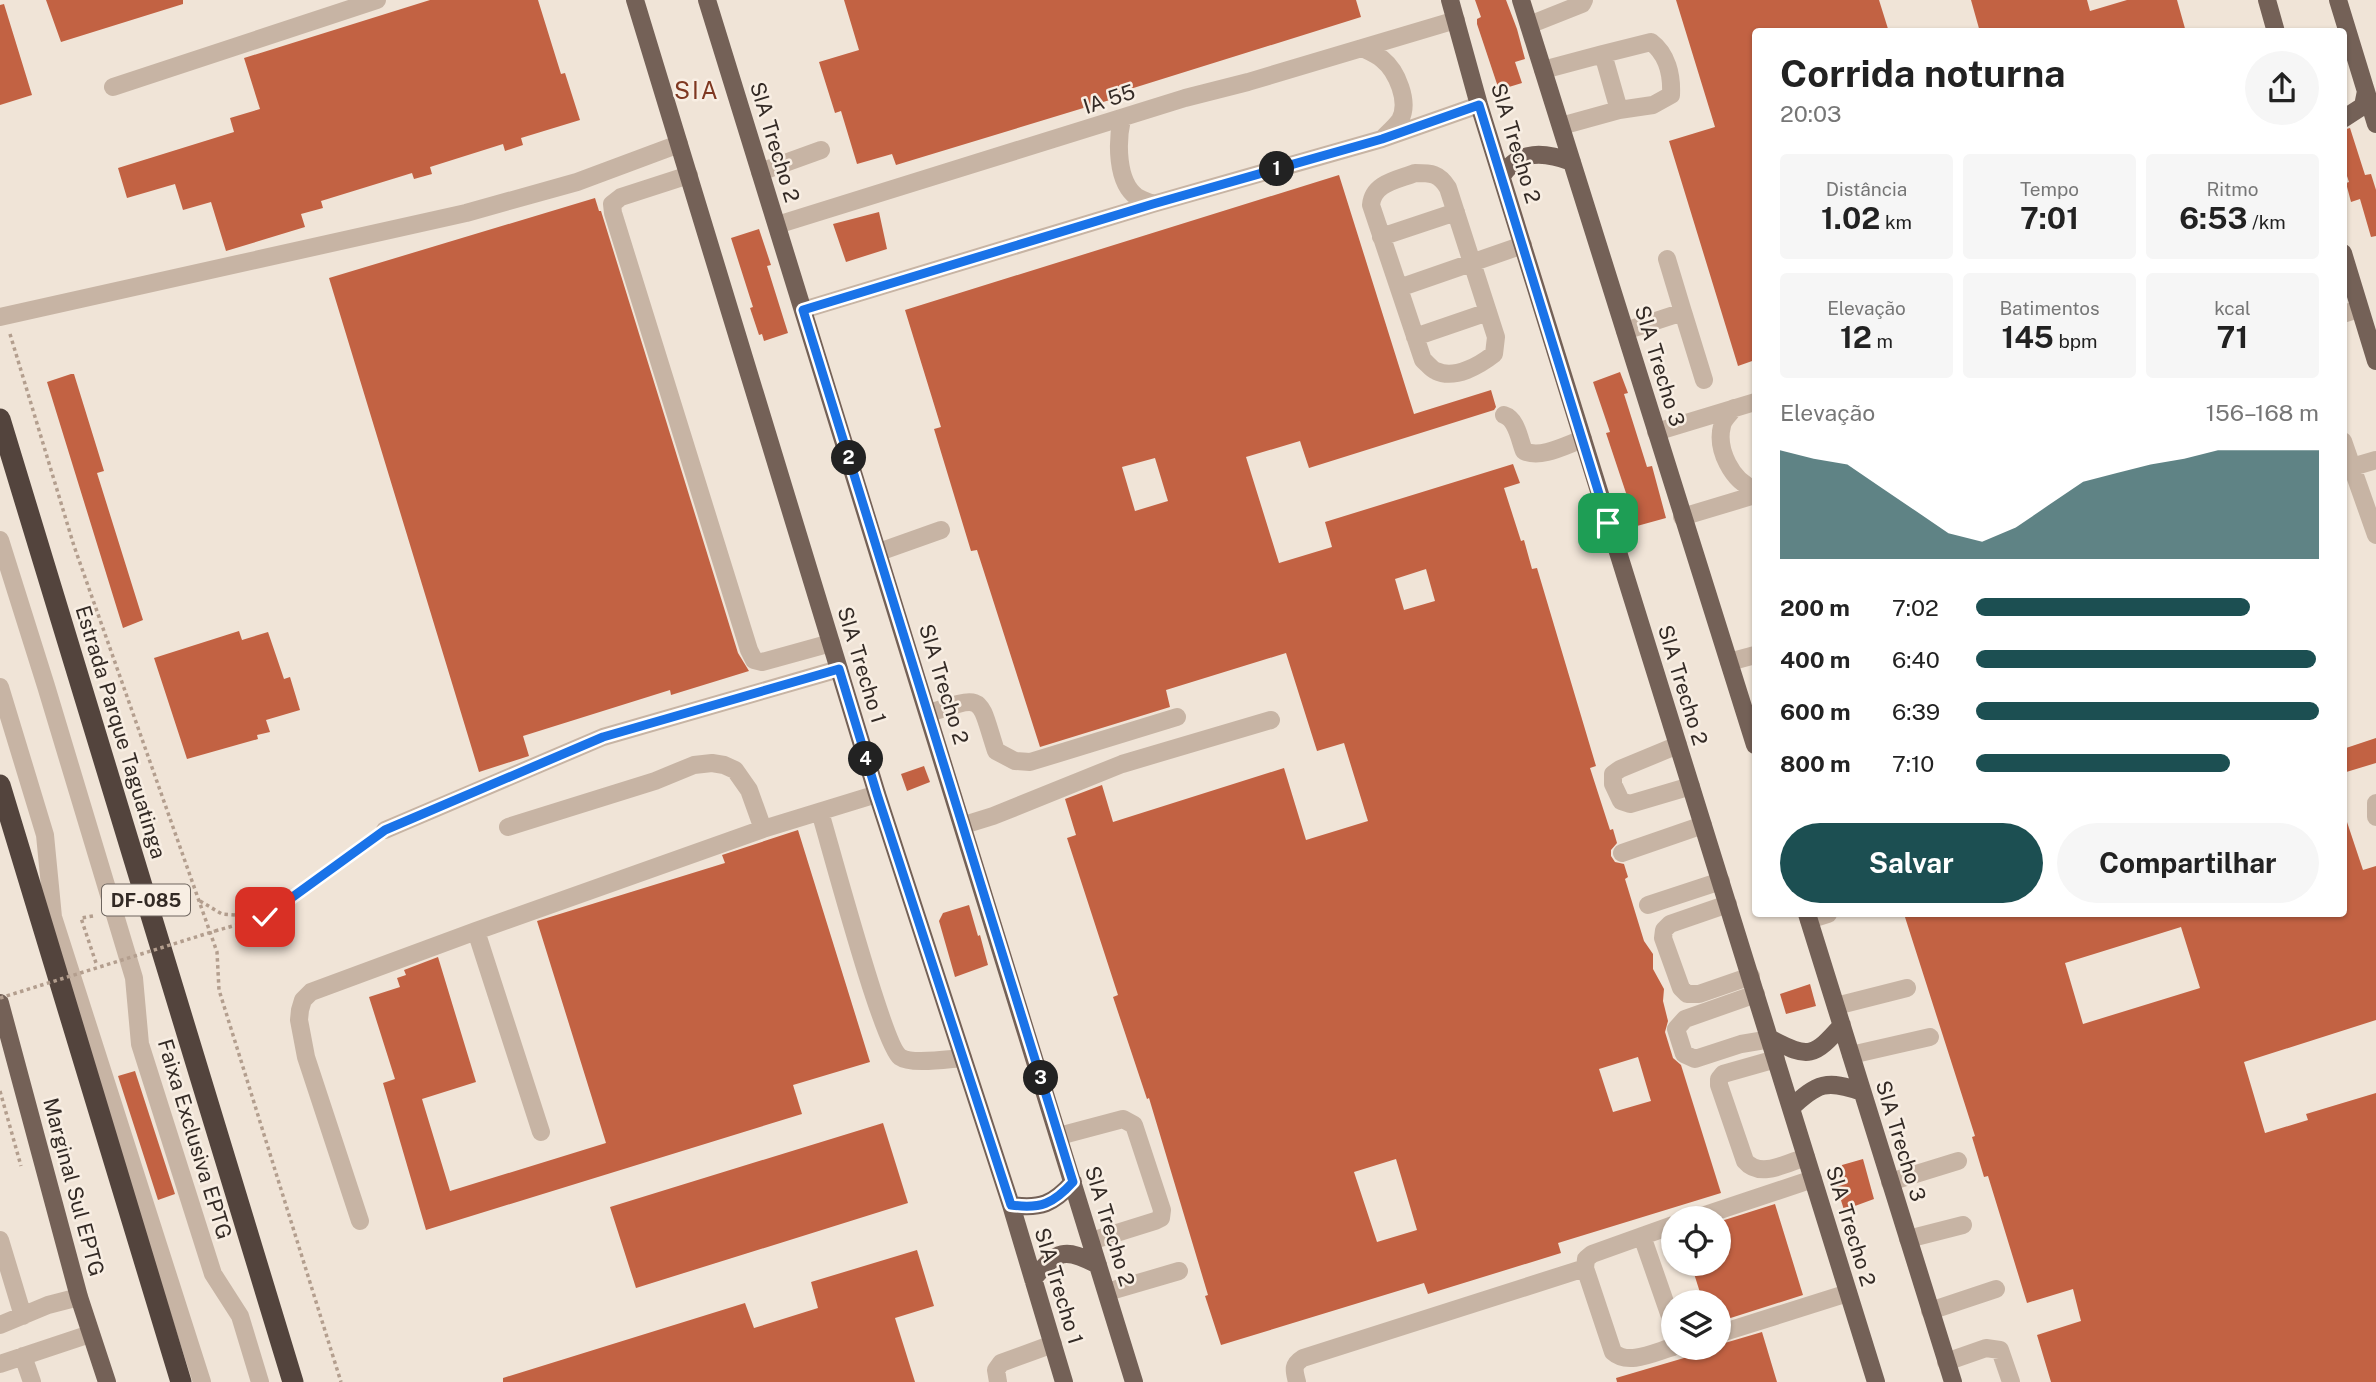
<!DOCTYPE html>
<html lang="pt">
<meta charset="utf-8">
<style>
:root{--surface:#fff;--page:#f6f6f6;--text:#222;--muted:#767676;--accent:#1c4f52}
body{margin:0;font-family:"Public Sans",sans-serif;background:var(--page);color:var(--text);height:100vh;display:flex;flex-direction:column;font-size:26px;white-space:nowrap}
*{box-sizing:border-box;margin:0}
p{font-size:23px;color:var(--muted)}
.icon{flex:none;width:38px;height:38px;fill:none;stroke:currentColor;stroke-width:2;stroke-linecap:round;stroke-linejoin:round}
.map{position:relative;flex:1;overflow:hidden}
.side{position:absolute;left:1752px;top:28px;width:595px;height:889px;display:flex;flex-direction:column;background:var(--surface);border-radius:7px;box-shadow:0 2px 5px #0004}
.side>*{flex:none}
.controls{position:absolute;left:1661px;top:1206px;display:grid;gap:14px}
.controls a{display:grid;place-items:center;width:70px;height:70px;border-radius:50%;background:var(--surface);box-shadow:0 2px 5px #0004;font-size:35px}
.pin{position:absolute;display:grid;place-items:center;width:60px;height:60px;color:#fff;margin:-30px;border-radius:14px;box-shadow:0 4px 10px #0006}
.km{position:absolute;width:35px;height:35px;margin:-18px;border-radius:50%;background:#222;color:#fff;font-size:19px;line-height:35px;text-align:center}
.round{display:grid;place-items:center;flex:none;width:74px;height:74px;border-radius:37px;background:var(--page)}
.summary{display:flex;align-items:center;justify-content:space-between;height:119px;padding:0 28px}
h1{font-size:38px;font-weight:700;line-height:52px}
.figures{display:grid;grid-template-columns:repeat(3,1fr);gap:10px;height:119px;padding:7px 28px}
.figures div{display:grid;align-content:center;border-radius:7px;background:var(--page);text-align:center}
.figures b{font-size:30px;font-weight:700}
.figures small{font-size:19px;font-weight:400}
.figures p{font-size:19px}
.chart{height:196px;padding:14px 28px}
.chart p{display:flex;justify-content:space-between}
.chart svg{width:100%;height:126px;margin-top:7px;fill:var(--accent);opacity:.7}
.action{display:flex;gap:14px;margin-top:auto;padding:14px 28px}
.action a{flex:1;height:80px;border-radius:42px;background:var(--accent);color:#fff;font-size:28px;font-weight:700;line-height:80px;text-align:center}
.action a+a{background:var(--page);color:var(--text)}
ul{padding:0 28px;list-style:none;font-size:23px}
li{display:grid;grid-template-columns:112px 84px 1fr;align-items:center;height:52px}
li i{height:18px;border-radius:9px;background:var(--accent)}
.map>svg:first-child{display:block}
.building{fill:#c26243;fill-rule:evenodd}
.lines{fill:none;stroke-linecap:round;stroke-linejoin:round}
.path{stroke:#b39e8e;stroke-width:3.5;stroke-dasharray:3.5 3.5;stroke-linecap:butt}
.minor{stroke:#c7b4a4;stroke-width:18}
.major{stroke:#746157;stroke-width:18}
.highway{stroke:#53443d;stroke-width:21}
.path-bridge{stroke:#b39e8e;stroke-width:3.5;stroke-dasharray:3.5 3.5;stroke-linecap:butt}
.route-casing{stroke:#fff;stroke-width:14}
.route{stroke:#1a73e8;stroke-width:9}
.labels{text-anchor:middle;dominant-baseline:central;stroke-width:5;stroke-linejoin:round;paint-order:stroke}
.shield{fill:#f8eee3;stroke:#6e655e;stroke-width:2}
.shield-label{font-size:19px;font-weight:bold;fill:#332a25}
.street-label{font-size:21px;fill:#332a25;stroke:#f8eee3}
.quarter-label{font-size:24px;letter-spacing:2px;fill:#7f3821;stroke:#f8eee3}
</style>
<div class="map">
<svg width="2376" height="1382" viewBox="0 0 2376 1382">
<rect width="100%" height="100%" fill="#f0e4d7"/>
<!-- building -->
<path class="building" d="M46 0H183V4L61 42Z
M430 0H538L561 74 565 73 580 120 521 138 523 145 505 151 503 144 430 167 432 174 414 179 412 173 321 201 323 208 301 214 305 227 226 251 211 202 183 210 175 184 127 198 118 168 234 132 230 118 260 109 244 58Z
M844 0H1356L1361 17 1111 95 1113 99 896 165 892 154 857 164 841 111 835 113 819 62 859 50Z
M1475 0H1506L1517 29 1525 59 1515 62 1522 83 1499 90 1477 24V19L1481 17Z
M1676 0H1879L1889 32H1755V360L1738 366 1669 141 1715 127Z
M1971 0H2087L2090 11 2127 0H2177L2186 32H1980Z
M4 4 32 95 0 105V5Z
M2350 128 2365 175 2371 174 2376 190V236L2371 237 2360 199 2351 202 2346 183 2349 182 2343 164V130Z
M1339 175 1414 414 1491 390 1496 407 1494 410 1309 468 1300 441 1246 457 1279 563 1332 547 1325 522 1513 464 1520 483 1504 488 1521 541 1524 540 1532 569 1537 568 1596 766 1590 768 1610 830 1613 829 1617 843 1611 850V856L1615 862 1624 864 1628 877 1625 879 1644 941 1653 954V969L1664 989 1663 1001 1668 1021 1665 1032 1673 1058 1681 1065 1721 1193 1558 1243 1561 1253 1428 1294 1424 1283 1221 1345 1205 1296 1208 1295 1149 1098 1147 1099 1113 997 1118 995 1067 838 1076 835 1065 799 1102 785 1113 822 1284 768 1306 840 1368 821 1344 743 1317 751 1286 653 1166 690 1170 707 1040 747 977 550 971 551 934 429 941 427 905 310ZM1155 458 1168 501 1135 511 1122 467ZM1426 569 1435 601 1404 610 1395 579ZM1638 1057 1651 1101 1613 1112 1599 1069ZM1396 1159 1417 1230 1377 1242 1354 1172Z
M595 198 599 211H601L738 653 749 671 671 695 670 690 523 736 529 756 479 772 329 278Z
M879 212 887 249 846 262 833 224Z
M759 229 771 265 767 266 788 333 764 341 762 334 759 335 750 308 753 307 731 238Z
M1620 372 1628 393 1624 394 1647 467 1652 466 1666 518 1637 526 1606 433 1610 432 1593 382Z
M71 374H74L104 471 97 473 143 620 123 628 47 382Z
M239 631 242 640 268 632 284 679 290 677 300 710 266 720 270 732 257 735 258 739 187 759 154 658Z
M2376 738V763L2343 773V749Z
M924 766 930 782 907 791 901 774Z
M2343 822H2347L2363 870 2376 866V1020L2244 1062 2265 1133 2308 1120 2306 1114 2376 1093V1382H2051L2037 1335 2081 1321 2073 1289 2027 1303 1988 1176 1984 1177 1972 1137 1975 1136 1904 914H2343ZM2181 927 2200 988 2083 1024 2065 963Z
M798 830 870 1062 793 1085 802 1114 426 1230 383 1083 395 1079 369 997 400 987 397 978 406 975 404 970 438 957 476 1082 422 1099 450 1191 606 1143 537 921 725 863 722 855Z
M969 905 978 936 980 935 988 965 955 977 939 921 943 913Z
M1810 984 1816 1006 1786 1014 1780 994Z
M135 1071 175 1194 158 1200 118 1076Z
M883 1123 908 1203 636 1288 610 1207Z
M1863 1159 1874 1199 1844 1210 1836 1184 1842 1165Z
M1775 1204 1803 1295 1718 1322V1302H1703L1691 1264H1718V1222Z
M917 1250 934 1306 895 1318 915 1382H503V1378L745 1303 754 1328 818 1308 811 1282Z
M1762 1332 1777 1382H1617L1616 1378 1718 1348V1345Z"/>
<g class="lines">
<!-- path -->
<path class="path" d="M10 334 74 546 217 952 219 990 341 1382
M200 901 222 914 259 917
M93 916 81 918 97 966
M215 931 265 917 369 841
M0 1091 21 1166"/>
<!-- minor -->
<path class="minor" d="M1529 25 1582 4 1584 0
M1362 48C1368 51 1376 54 1382 59 1397 71 1410 102 1400 120 1396 126 1389 132 1384 137
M1603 54 1651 42C1667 54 1672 75 1671 95L1653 105 1619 110
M1543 70 1603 54 1619 110 1561 126
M113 87 377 0
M1122 119C1117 141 1116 182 1137 197 1142 200 1148 202 1153 204
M760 172 821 150
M1415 173C1431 173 1439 173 1448 188L1496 337 1494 354C1480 365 1455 380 1436 371 1431 369 1427 363 1423 360L1371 205C1373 183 1397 180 1415 173Z
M689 175 621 197 612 204 613 213 749 650 754 660 762 662 831 643
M777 225 1185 98 1248 82 1456 20
M1381 237 1456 212
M1667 259 1683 312
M1399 288 1523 245
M803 310 1153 204 1382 139 1479 105
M2343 314 2359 309
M0 317 466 213 577 182 679 144
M1625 331 1683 312 1704 380
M1415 337 1488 312
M1734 408C1730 414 1723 419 1722 426 1716 449 1732 482 1755 489
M1504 415C1517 419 1519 439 1524 451 1541 459 1566 445 1583 439
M1656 432 1755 402
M2343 441 2352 467 2376 460
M2352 467 2376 535
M1682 517 1755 495
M0 540 46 686 134 978 140 1044 213 1274 240 1316 260 1382
M879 552 941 530
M1729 662 1755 655
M0 687 45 835 53 917 202 1382
M929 713C986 694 978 696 996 751L1015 761 1030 762 1177 717
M1678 745 1620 769 1613 774V784L1621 801 1630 804 1691 786
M2376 803V817
M820 812C830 845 883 1045 900 1057 911 1065 948 1059 963 1058
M964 825 993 816 1122 764 1271 720
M508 827 655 781 694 765 712 763 724 765 735 770 749 790 763 829
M385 830 603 737 839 669
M1622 853 1703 825
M1728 904 1670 924 1664 930 1663 938 1681 988 1687 994H1699L1751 976
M1648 905 1721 881
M1809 920 1828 914
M476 931 541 1132
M1756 994 1685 1019 1676 1029 1684 1054 1695 1059 1741 1044 1771 1039
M1836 1006 1907 988
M1851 1055 1930 1037
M1776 1059 1723 1074 1719 1079V1085L1745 1161C1760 1179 1787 1163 1806 1157
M1059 1136 1123 1119 1134 1125 1162 1210 1161 1218 1155 1221 1091 1241
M1890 1182 1958 1161
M1696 1218 1813 1179
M360 1221 306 1057 299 1020 300 1010 303 1000 311 992 476 931 763 829 877 794
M1673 1225 1592 1254 1586 1259 1585 1268 1613 1352C1628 1366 1655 1352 1673 1347
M1642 1236 1673 1325
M1908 1239 1963 1225
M0 1240 23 1316
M1107 1292 1179 1271
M1930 1311 1996 1289
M0 1325 48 1305 79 1297
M1718 1334 1848 1293
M23 1356 32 1382
M1946 1362 1986 1348 2000 1350 2011 1382
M0 1364 90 1334
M998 1382 996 1370 1001 1363 1053 1344
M1297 1382C1294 1370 1292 1365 1303 1358L1585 1268"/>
<!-- major -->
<path class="major" d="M635 0 877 794 1011 1205 1064 1382
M707 0 1134 1382
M1450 0 1479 105 1876 1382
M1521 0 1755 745
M2267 0 2276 32
M2338 0 2376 124
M2343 119 2363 106 2366 91
M1502 176C1519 149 1545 152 1572 162
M2343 253 2376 361
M1807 914 1953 1382
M0 1003 79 1297 107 1382
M1771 1039C1809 1059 1814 1057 1842 1025
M1791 1108C1817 1083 1827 1079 1862 1092
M1011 1205C1041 1209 1053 1204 1073 1182
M1033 1279C1058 1250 1064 1247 1098 1265"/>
<!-- highway -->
<path class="highway" d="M0 419 293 1382
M0 785 181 1382"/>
<!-- path-bridge -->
<path class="path-bridge" d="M0 998 215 931"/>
</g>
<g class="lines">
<!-- route casing -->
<g class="route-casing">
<path id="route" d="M265 917 385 830 603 737 839 669 877 794 1011 1205C1041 1209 1053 1204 1073 1182L803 310 1153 204 1382 139 1479 105 1608 523"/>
</g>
<!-- route -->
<use href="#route" class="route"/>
</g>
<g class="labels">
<!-- shield labels -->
<rect class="shield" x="102" y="884.5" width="88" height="31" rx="5"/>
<g class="shield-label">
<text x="146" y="900">DF-085</text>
</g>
<!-- street labels -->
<g class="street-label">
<text transform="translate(1109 99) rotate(-18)">IA 55</text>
<text transform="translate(775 142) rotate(73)">SIA Trecho 2</text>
<text transform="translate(1516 143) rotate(73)">SIA Trecho 2</text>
<text transform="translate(1660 366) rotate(73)">SIA Trecho 3</text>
<text transform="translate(862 665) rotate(73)">SIA Trecho 1</text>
<text transform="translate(944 684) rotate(73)">SIA Trecho 2</text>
<text transform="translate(1683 685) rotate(73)">SIA Trecho 2</text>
<text transform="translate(121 732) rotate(73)">Estrada Parque Taguatinga</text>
<text transform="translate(195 1139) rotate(73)">Faixa Exclusiva EPTG</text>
<text transform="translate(1901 1141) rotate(73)">SIA Trecho 3</text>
<text transform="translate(74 1187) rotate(75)">Marginal Sul EPTG</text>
<text transform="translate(1110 1226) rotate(73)">SIA Trecho 2</text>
<text transform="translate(1851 1226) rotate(73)">SIA Trecho 2</text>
<text transform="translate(1059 1286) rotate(73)">SIA Trecho 1</text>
</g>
<!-- quarter labels -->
<g class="quarter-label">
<text x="697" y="90">SIA</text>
</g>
</g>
</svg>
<div class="controls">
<a><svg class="icon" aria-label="locate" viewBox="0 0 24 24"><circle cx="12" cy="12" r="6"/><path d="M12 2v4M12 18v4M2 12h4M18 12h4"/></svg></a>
<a><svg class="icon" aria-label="layers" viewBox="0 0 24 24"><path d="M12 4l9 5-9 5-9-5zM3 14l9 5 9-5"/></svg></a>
</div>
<div class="pin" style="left:1608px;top:523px;background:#1e9e55"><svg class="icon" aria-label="arrive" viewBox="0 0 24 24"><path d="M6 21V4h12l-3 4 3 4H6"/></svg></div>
<div class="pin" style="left:265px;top:917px;background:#d93025"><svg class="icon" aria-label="check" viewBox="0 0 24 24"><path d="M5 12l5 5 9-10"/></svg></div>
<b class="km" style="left:1277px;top:169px">1</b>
<b class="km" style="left:849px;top:458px">2</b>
<b class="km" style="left:1041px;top:1078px">3</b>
<b class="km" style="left:866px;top:759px">4</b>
<section class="side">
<div class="summary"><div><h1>Corrida noturna</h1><p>20:03</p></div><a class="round"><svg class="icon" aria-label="share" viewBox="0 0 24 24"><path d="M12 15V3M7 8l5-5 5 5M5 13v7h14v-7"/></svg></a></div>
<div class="figures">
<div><p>Distância</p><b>1.02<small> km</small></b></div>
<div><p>Tempo</p><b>7:01</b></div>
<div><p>Ritmo</p><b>6:53<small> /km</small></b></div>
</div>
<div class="figures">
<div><p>Elevação</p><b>12<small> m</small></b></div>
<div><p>Batimentos</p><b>145<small> bpm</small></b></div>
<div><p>kcal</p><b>71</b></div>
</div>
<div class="chart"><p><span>Elevação</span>156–168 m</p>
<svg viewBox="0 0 160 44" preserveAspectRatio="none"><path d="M0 44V6L10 9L20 11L30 19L40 27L50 35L60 38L70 33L80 25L90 17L100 14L110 11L120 9L130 6L140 6L150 6L160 6V44z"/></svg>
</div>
<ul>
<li><b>200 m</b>7:02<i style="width:80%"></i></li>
<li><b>400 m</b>6:40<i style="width:99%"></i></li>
<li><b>600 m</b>6:39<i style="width:100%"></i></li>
<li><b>800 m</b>7:10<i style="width:74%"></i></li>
</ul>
<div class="action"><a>Salvar</a><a>Compartilhar</a></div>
</section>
</div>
